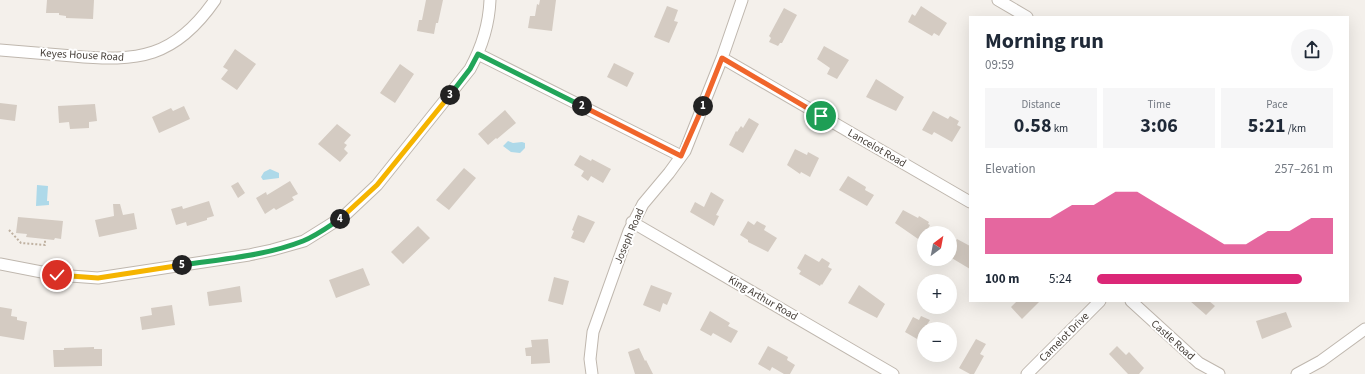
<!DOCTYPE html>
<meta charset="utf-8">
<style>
:root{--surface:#fff;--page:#f6f6f7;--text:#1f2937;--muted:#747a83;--accent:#db2777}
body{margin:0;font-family:"Source Sans 3",sans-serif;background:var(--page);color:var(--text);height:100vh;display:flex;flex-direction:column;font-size:15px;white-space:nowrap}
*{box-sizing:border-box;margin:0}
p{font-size:13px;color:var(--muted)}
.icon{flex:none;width:22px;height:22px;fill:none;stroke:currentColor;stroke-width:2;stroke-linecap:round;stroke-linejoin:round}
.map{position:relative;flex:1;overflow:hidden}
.side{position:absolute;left:969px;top:16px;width:380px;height:286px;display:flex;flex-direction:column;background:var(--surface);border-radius:0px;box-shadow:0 4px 16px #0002}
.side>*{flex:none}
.needle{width:26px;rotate:32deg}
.tools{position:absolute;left:917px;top:226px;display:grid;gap:8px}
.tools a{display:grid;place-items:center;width:40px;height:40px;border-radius:50%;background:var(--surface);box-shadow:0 4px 16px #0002;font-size:20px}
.pin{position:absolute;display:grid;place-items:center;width:34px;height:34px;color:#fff;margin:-17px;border:2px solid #fff;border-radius:50%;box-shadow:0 1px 4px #0007}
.km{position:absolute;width:20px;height:20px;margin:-10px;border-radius:50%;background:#222;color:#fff;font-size:11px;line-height:20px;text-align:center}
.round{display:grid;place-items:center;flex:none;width:42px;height:42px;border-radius:21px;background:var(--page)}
.summary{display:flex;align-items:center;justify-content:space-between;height:68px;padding:0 16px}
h1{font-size:22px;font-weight:700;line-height:30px}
.stats{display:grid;grid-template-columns:repeat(3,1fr);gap:6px;height:68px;padding:4px 16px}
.stats div{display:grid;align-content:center;border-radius:0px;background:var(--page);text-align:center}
.stats b{font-size:20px;font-weight:700}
.stats small{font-size:11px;font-weight:400}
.stats p{font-size:11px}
.chart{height:112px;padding:8px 16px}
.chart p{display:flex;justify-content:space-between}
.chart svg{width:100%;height:72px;margin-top:4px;fill:var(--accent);opacity:.7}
ul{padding:0 16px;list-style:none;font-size:13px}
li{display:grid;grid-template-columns:64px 48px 1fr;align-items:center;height:30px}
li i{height:10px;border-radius:5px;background:var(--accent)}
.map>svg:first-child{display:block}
.water{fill:#aed9e9}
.building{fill:#d4cbc2}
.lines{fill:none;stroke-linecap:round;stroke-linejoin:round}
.minor-casing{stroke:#bfb7ae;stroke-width:13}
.path{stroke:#bfb1a1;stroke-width:2;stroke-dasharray:2 2;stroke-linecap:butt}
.minor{stroke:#fff;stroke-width:11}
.split-1-casing{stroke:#fff;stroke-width:8}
.split-2-casing{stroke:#fff;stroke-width:8}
.split-3-casing{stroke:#fff;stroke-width:8}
.split-4-casing{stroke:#fff;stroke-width:8}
.split-5-casing{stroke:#fff;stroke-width:8}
.split-6-casing{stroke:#fff;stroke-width:8}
.split-1{stroke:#f0652b;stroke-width:5}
.split-2{stroke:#f0652b;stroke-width:5}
.split-3{stroke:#22a559;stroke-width:5}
.split-4{stroke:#f5b400;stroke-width:5}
.split-5{stroke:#22a559;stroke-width:5}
.split-6{stroke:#f5b400;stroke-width:5}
.labels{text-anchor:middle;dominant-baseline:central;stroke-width:4;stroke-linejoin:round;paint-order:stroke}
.street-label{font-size:11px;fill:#47403a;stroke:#fff}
</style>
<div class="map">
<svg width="1365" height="374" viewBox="0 0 1365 374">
<rect width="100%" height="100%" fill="#f4f0eb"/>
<!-- water -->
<path class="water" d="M508 141 513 143 522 142 525 143V148L520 153 511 152 503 146Z
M270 169 279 173V178L263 180 261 177 264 172Z
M37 185 48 186 47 201H49V205L36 206Z"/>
<!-- building -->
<path class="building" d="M47 0H94L93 19 66 18V16L59 15V13H46Z
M426 0H443L438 23H436L434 34 417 31 419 20H422Z
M540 0H556L552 31 528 28 530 16H535L537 4 539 5Z
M667 6 678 10 674 21 678 22 669 43 654 37Z
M921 6 947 23 939 36 934 33 932 36 908 22 912 14 915 16Z
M784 8 797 15 782 43H780L778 46 769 42 771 38 769 36Z
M824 46 849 60 837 79 827 74 830 68 817 59Z
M235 49 256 64 237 90 221 79 228 70 223 67Z
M614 63 634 73 627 87 607 77Z
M400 64 414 74 395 103 380 93Z
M876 79 904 97 896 111 866 97Z
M0 103 17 105 15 121 0 119Z
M95 104 97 121 89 122V128L70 129 69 122 59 123 58 106Z
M184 106 190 119 159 133 152 117 171 108 173 111Z
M505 110 516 123 497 139 496 138 488 145 478 134Z
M933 111 948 119 950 116 959 121 957 125 961 127 952 142 934 132 932 135 922 130Z
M749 118 759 124 743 153 729 145 736 131 737 132 741 126 743 128Z
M337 124 351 135 344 143 347 145 344 149 348 153 340 162 318 144Z
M795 149 807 155 808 152 819 158 810 177 801 172 800 174 787 165Z
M580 155 591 161 592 159 611 169 603 183 591 176 588 181 581 176 584 171 574 165Z
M464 168 476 178 449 210 436 200Z
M848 176 866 187 865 190 874 195 867 206 839 190Z
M290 181 298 194 292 197 294 200 276 210 274 208 265 214 256 198 266 192 267 195Z
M238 182 245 193 238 198 231 186Z
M711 192 724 200 716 215 719 216 714 226 690 212 695 202 704 207Z
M209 201 214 216 207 218V220L187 226 186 222 176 225 171 209 182 206 183 209Z
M113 204H120L123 215 134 213 137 229 99 237 95 220 114 216Z
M903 210 918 218 919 216 929 222 928 224 930 225 921 241 895 223Z
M578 215 595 222 584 243 571 238 574 231 572 230Z
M18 217 63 221 61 239 55 238 54 240 26 237 27 234 16 233Z
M748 221 754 225 757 221 766 226 764 230 777 238 768 252 748 242V240L740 235Z
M418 226 430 238 403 264 391 252Z
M957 239 970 246V269L950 257V251Z
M805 254 819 262 822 258 830 263 828 267 832 269 822 285 821 284 820 286 799 274 801 271 797 268Z
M363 268 370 285 336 298 329 280Z
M554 277 569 281 563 305 548 301Z
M651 285 672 293 667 305 663 303 660 312 643 305Z
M859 285 885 304 877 318 848 303Z
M240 286 242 302 209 306 207 292Z
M1017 301H1040L1022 319 1011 307Z
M1190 301H1209L1215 306 1206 315Z
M172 305 175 325 142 330 140 317 152 315 151 308Z
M0 307 12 309 11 316 17 317V320L27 322 24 340 0 336Z
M710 311 730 323 728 326 738 331 731 343 713 333 711 336 700 330Z
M1286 312 1292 327 1262 339 1256 321Z
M921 316 930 320 924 329V343L905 332 913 317 919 320Z
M548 339 550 363 531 364V356H526L525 348 532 347 531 340Z
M976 339 986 344 980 354 984 356 974 374H970L959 368Z
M768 346 788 357 787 360 795 365 790 374H784L772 367 770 371 758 364Z
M1117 346 1126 355 1129 352 1144 368 1139 374H1128L1109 354Z
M94 347V349H102V366L54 367 53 350H64V348Z
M639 348 645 361 646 360 653 374H635L628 352Z"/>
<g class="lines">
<!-- minor casing -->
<g class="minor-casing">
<path id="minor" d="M998 0 1027 17
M0 50C24 52 48 54 73 56 138 62 175 58 215 0
M478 54 681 156
M722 58 970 202
M632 222 893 374
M0 264 57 275 98 278 249 255 272 250 304 241 344 216 377 185 470 69C482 47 489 25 490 0
M1131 301 1199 363 1219 374
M592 374 590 359 593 332 629 231 643 204 669 173 685 151 722 58 742 0
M1027 374 1100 301
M1297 374 1321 361 1365 329"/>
</g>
<!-- path -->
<path class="path" d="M9 230 21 243 45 245V239"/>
<!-- minor -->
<use href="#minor" class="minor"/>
</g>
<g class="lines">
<!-- split-1 casing -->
<g class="split-1-casing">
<path id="split-1" d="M703 106 722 58 821 116"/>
</g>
<!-- split-2 casing -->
<g class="split-2-casing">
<path id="split-2" d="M582 106 681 156 703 106"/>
</g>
<!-- split-3 casing -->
<g class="split-3-casing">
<path id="split-3" d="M450 95 470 69 478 54 582 106"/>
</g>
<!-- split-4 casing -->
<g class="split-4-casing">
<path id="split-4" d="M340 219 377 185 450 95"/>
</g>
<!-- split-5 casing -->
<g class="split-5-casing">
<path id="split-5" d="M182 265C222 259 265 256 303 241 316 236 328 227 340 219"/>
</g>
<!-- split-6 casing -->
<g class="split-6-casing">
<path id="split-6" d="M57 275 98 278 182 265"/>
</g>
<!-- split-1 -->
<use href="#split-1" class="split-1"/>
<!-- split-2 -->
<use href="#split-2" class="split-2"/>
<!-- split-3 -->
<use href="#split-3" class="split-3"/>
<!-- split-4 -->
<use href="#split-4" class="split-4"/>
<!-- split-5 -->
<use href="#split-5" class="split-5"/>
<!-- split-6 -->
<use href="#split-6" class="split-6"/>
</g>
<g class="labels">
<!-- street labels -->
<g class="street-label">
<text transform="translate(82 55) rotate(3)">Keyes House Road</text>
<text transform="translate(877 148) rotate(30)">Lancelot Road</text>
<text transform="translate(629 236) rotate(-67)">Joseph Road</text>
<text transform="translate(763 298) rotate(30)">King Arthur Road</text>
<text transform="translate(1064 337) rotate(-45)">Camelot Drive</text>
<text transform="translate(1173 340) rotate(42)">Castle Road</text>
</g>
</g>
</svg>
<div class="tools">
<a><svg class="needle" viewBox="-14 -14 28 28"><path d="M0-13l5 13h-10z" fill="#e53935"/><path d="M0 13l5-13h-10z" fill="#747a83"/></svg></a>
<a>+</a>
<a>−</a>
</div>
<div class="pin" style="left:821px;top:116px;background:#1e9e55"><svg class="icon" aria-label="arrive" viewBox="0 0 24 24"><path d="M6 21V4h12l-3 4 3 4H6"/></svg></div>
<div class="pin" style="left:57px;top:275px;background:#d93025"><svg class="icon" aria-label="check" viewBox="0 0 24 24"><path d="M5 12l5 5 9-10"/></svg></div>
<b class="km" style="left:703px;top:106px">1</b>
<b class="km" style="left:582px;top:106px">2</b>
<b class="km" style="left:450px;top:95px">3</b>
<b class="km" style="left:340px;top:219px">4</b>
<b class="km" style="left:182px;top:265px">5</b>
<section class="side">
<div class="summary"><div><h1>Morning run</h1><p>09:59</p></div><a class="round"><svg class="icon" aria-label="share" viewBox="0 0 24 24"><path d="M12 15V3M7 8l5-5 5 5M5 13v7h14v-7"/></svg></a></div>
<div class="stats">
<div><p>Distance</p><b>0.58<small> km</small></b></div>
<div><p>Time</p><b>3:06</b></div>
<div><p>Pace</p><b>5:21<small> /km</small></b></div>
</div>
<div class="chart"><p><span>Elevation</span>257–261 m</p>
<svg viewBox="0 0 160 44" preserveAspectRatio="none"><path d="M0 44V22L10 22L20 22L30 22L40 14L50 14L60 6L70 6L80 14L90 22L100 30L110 38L120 38L130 30L140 30L150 22L160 22V44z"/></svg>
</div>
<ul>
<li><b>100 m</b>5:24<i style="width:87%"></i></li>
</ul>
</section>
</div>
